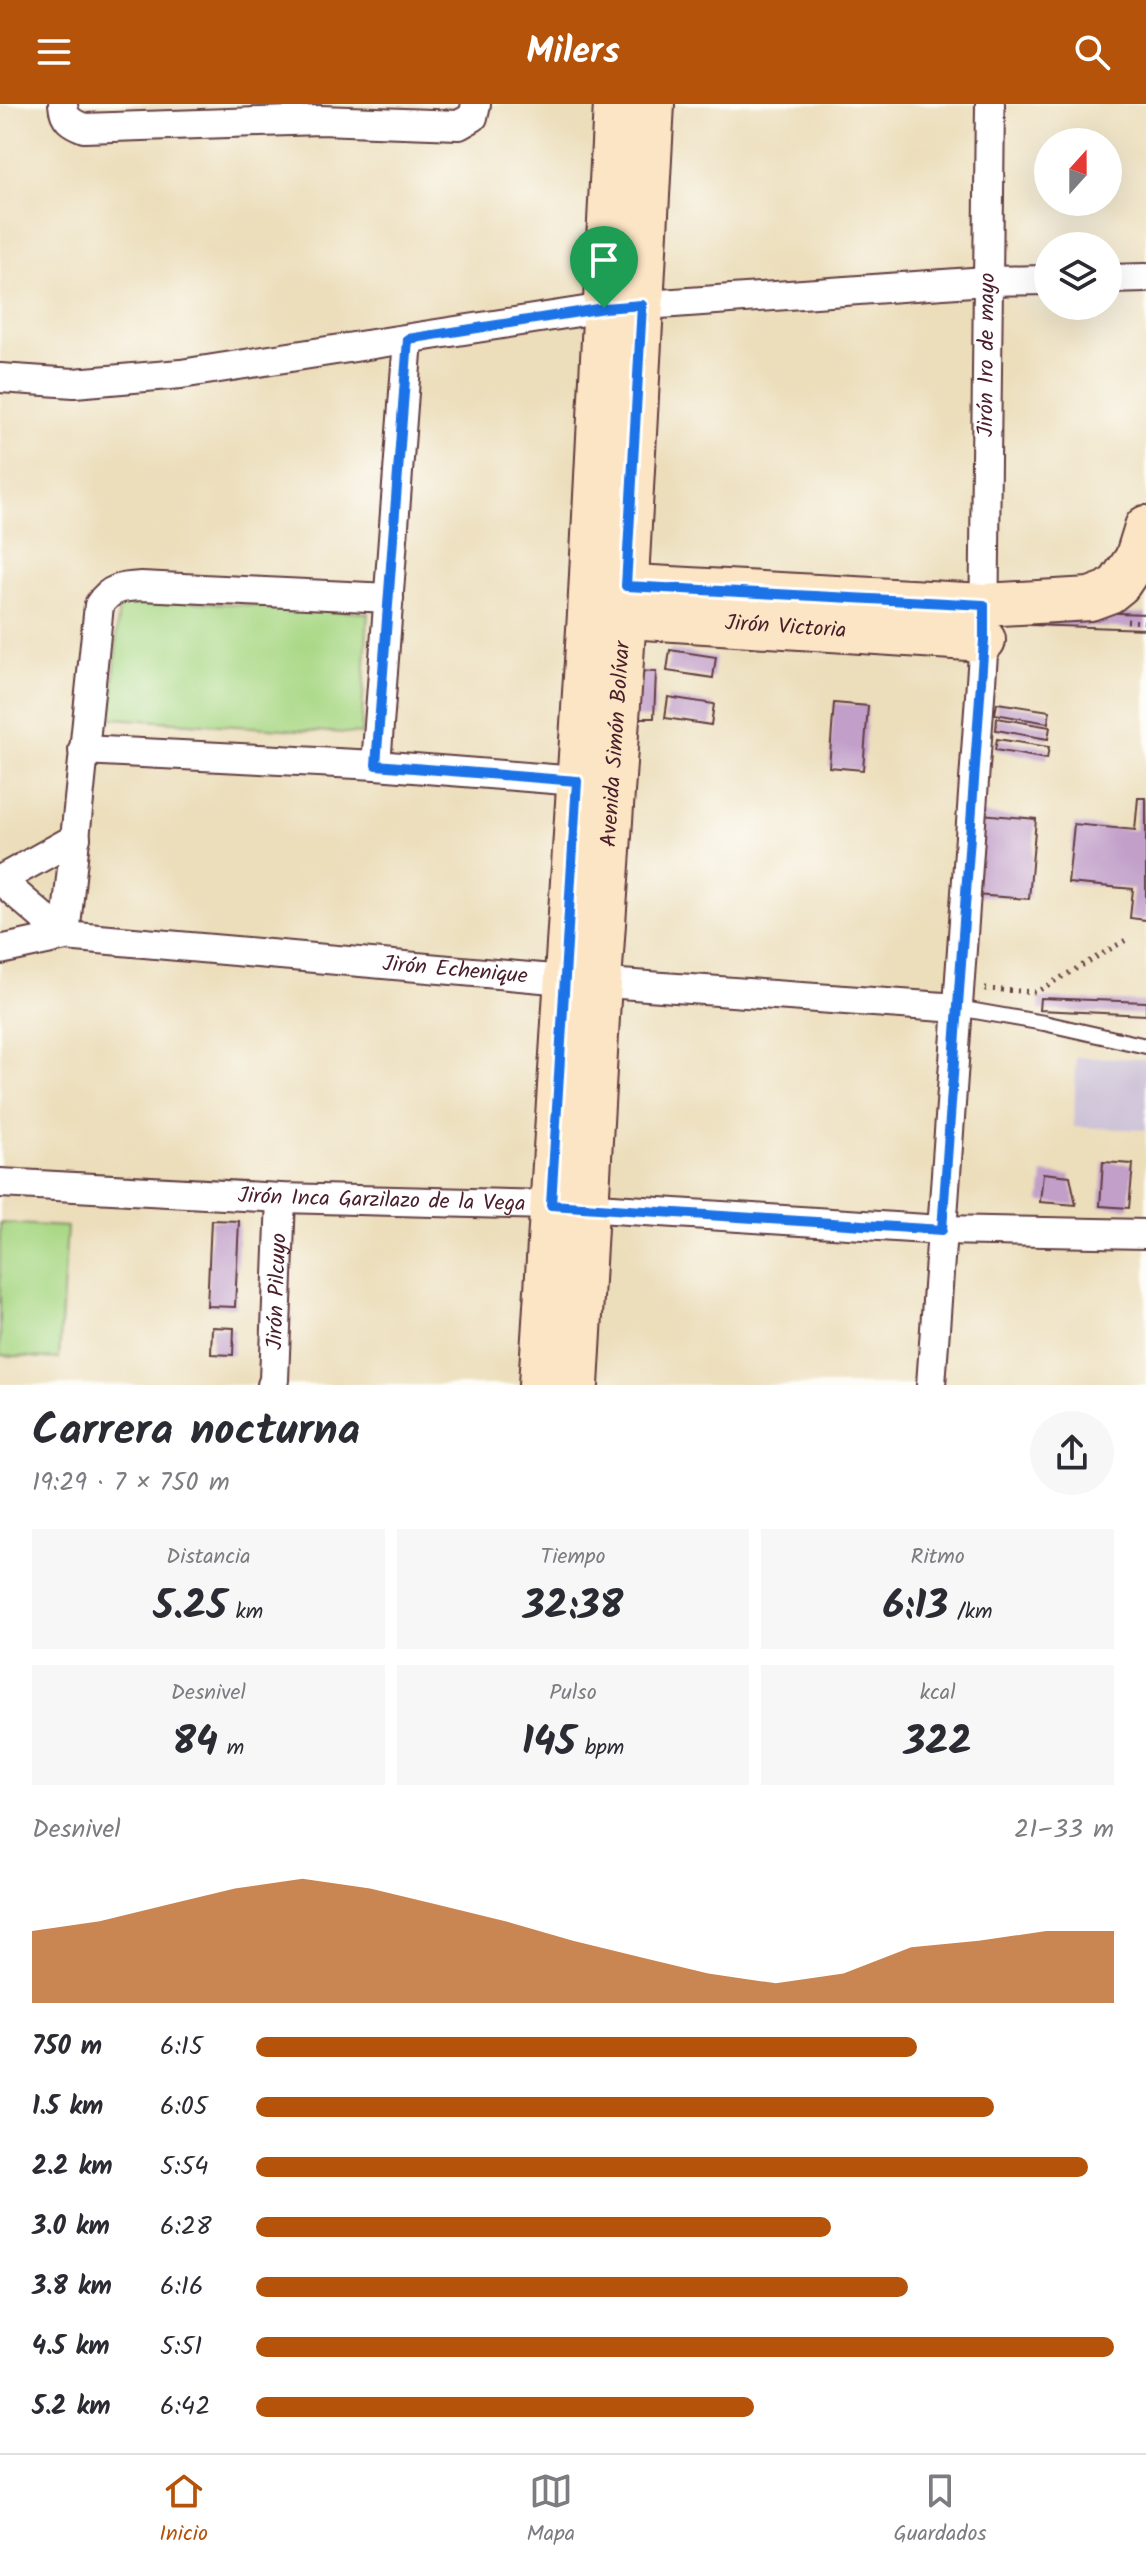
<!DOCTYPE html>
<html lang="es">
<meta charset="utf-8">
<style>
:root{--surface:#fff;--page:#f7f7f7;--text:#2b2b33;--muted:#7c7c81;--line:#e1e1e2;--accent:#b45309}
body{margin:0;font-family:Kalam,sans-serif;background:var(--page);color:var(--text);height:100vh;display:flex;flex-direction:column;font-size:30px;white-space:nowrap}
*{box-sizing:border-box;margin:0}
p{font-size:26px;color:var(--muted)}
.icon{flex:none;width:44px;height:44px;fill:none;stroke:currentColor;stroke-width:2;stroke-linecap:round;stroke-linejoin:round}
.map{position:relative;height:1281px;overflow:hidden}
.drawer{display:flex;flex-direction:column;background:var(--surface);flex:1}
.drawer>*{flex:none}
.needle{width:52px;rotate:21deg}
.fabs{position:absolute;left:1034px;top:24px;display:grid;gap:16px}
.fabs a{display:grid;place-items:center;width:88px;height:88px;border-radius:50%;background:var(--surface);box-shadow:0 8px 32px #0002;font-size:40px}
.pin{position:absolute;display:grid;place-items:center;width:68px;height:68px;color:#fff;margin:-82px -34px;border-radius:50% 50% 50% 0;rotate:-45deg;box-shadow:0 0 8px #0007}
.pin .icon{rotate:45deg}
.round{display:grid;place-items:center;flex:none;width:84px;height:84px;border-radius:42px;background:var(--page)}
.headline{display:flex;align-items:center;justify-content:space-between;height:136px;padding:0 32px}
h1{font-size:44px;font-weight:700;line-height:60px}
.figures{display:grid;grid-template-columns:repeat(3,1fr);gap:12px;height:136px;padding:8px 32px}
.figures div{display:grid;align-content:center;border-radius:0px;background:var(--page);text-align:center}
.figures b{font-size:40px;font-weight:700}
.figures small{font-size:22px;font-weight:400}
.figures p{font-size:22px}
.chart{height:224px;padding:16px 32px}
.chart p{display:flex;justify-content:space-between}
.chart svg{width:100%;height:144px;margin-top:8px;fill:var(--accent);opacity:.7}
ul{padding:0 32px;list-style:none;font-size:26px}
li{display:grid;grid-template-columns:128px 96px 1fr;align-items:center;height:60px}
li i{height:20px;border-radius:10px;background:var(--accent)}
header{display:flex;justify-content:space-between;align-items:center;height:104px;padding:0 32px;background:var(--accent);color:#fff;font-size:36px;font-weight:700}
.tab-bar{display:flex;justify-content:space-around;align-items:center;height:112px;border-top:2px solid var(--line);background:var(--surface);font-size:22px;color:var(--muted)}
.tab-bar a{display:grid;justify-items:center;gap:4px}
.tab-bar .current{color:var(--accent)}
.map>svg:first-child{display:block}
.industrial{fill:#cbbfd5}
.green{fill:#a9d885;stroke:#7a7c58;stroke-width:2}
.building{fill:#c19fc9}
.lines{fill:none;stroke-linecap:round;stroke-linejoin:round}
.lane-casing{stroke:#623c41;stroke-width:18}
.street-casing{stroke:#623c41;stroke-width:32}
.secondary-casing{stroke:#623c41;stroke-width:46}
.path{stroke:#623c41;stroke-width:5;stroke-dasharray:2 6;stroke-linecap:butt}
.lane{stroke:#fff;stroke-width:14}
.street{stroke:#fff;stroke-width:28}
.secondary{stroke:#fce5c4;stroke-width:42}
.route-casing{stroke:#fff;stroke-width:16}
.route{stroke:#1a73e8;stroke-width:10}
.labels{text-anchor:middle;dominant-baseline:central;stroke-width:8;stroke-linejoin:round;paint-order:stroke}
.street-label{font-size:22px;fill:#4a1f2b;stroke:#fdfcf7}
</style>
<header><svg class="icon" aria-label="menu" viewBox="0 0 24 24"><path d="M4 6h16M4 12h16M4 18h16"/></svg>Milers<svg class="icon" aria-label="search" viewBox="0 0 24 24"><circle cx="10" cy="10" r="6"/><path d="M15 15l6 6"/></svg></header>
<div class="map">
<svg width="1146" height="1281" viewBox="0 0 1146 1281">
<rect width="100%" height="100%" fill="#fdfcf7"/>
<filter id="ink" filterUnits="userSpaceOnUse"><feTurbulence type="fractalNoise" baseFrequency=".0125" numOctaves="2"/><feDisplacementMap in="SourceGraphic" scale="16" xChannelSelector="R" yChannelSelector="G"/><feConvolveMatrix kernelMatrix="1 2 1 2 8 2 1 2 1" color-interpolation-filters="sRGB"/></filter>
<filter id="wash" filterUnits="userSpaceOnUse"><feTurbulence type="fractalNoise" baseFrequency=".006" numOctaves="4" result="noise"/><feDisplacementMap in="SourceGraphic" scale="32" xChannelSelector="R" yChannelSelector="G"/><feGaussianBlur stdDeviation="1.8" result="paint"/><feColorMatrix in="noise" values="0 0 0 0 0 0 0 0 0 0 0 0 0 0 0 0 0 1.4 0 .05"/><feComposite in="paint" operator="in"/></filter>
<g filter="url(#wash)">
<rect width="100%" height="100%" fill="#ecdebb"/>
<!-- industrial -->
<path class="industrial" d="M1076 953 1146 955V1026L1074 1023Z"/>
<!-- green -->
<path class="green" d="M119 493 368 509 361 630 112 614Z
M0 1119 67 1123 59 1255 0 1251Z"/>
<g id="blocks">
<!-- building -->
<path class="building" d="M1031 506 1146 510V525L1030 521Z
M670 546 716 553 713 574 667 567Z
M634 567 656 568 654 614H632Z
M668 593 714 600 711 621 665 614Z
M834 599 868 602 863 666 829 663Z
M997 599 1050 607 1048 619 995 610Z
M997 614 1050 623 1048 635 996 626Z
M997 635 1049 643 1047 655 995 646Z
M1138 694H1146V816L1130 814 1133 785 1068 779 1074 720 1135 726Z
M981 710 1036 715 1029 795 974 791Z
M1040 894 1146 898V911L1039 906Z
M1103 1058 1133 1060 1129 1104 1100 1102Z
M1043 1069 1070 1072 1076 1101 1040 1098Z
M211 1116 239 1117 235 1203 207 1202Z
M212 1223 234 1224 233 1251 211 1250Z"/>
</g>
</g>
<g filter="url(#ink)">
<use href="#blocks" fill-opacity="0" stroke="#623c41" stroke-width="2"/>
<g class="lines">
<!-- lane casing -->
<g class="lane-casing">
<path id="lane" d="M958 904 1044 919 1146 942"/>
</g>
<!-- street casing -->
<g class="street-casing">
<g id="street">
<path d="M63 0C64 15 71 19 84 24L320 16 459 21 473 13 476 0"/>
<path d="M1108 175 1146 174"/>
<path d="M0 274 74 279 181 270 604 204 986 177 1048 176"/>
<path d="M83 646 376 661 577 677"/>
<path d="M376 661 408 235"/>
<path d="M0 776 76 734"/>
<path d="M0 776 65 832"/>
<path d="M65 832 99 501C110 484 122 483 141 482L389 494"/>
<path id="s1" d="M0 846 65 832 564 876 958 904"/>
<path id="s2" d="M0 1079 281 1094 551 1101 942 1126 1146 1130"/>
<path id="s3" d="M272 1281 274 1276 281 1094"/>
<path id="s4" d="M931 1281 984 536 990 0"/>
</g>
</g>
<!-- secondary casing -->
<g class="secondary-casing">
<g id="secondary">
<path d="M597 480 984 501 1090 495 1109 488 1119 480 1136 455 1146 423"/>
<path id="s5" d="M598 511 984 536"/>
<path d="M540 1281 589 510 615 0"/>
<path id="s6" d="M577 1281 600 878 625 512 653 0"/>
</g>
</g>
<!-- path -->
<path class="path" d="M1127 517 1146 518
M985 885 1036 888 1126 836"/>
<!-- lane -->
<use href="#lane" class="lane"/>
<!-- street -->
<use href="#street" class="street"/>
<!-- secondary -->
<use href="#secondary" class="secondary"/>
</g>
</g>
<g class="lines" filter="url(#ink)">
<!-- route casing -->
<g class="route-casing">
<path id="route" d="M642 201 626 482 984 501V536L942 1126 551 1101 577 677 376 661 408 235 604 204Z"/>
</g>
<!-- route -->
<use href="#route" class="route"/>
</g>
<g class="labels">
<!-- street labels -->
<g class="street-label">
<text stroke="none"><textPath href="#s4" startOffset="1032">Jirón 1ro de mayo</textPath></text>
<text stroke="none"><textPath href="#s5" startOffset="188">Jirón Victoria</textPath></text>
<text stroke="none"><textPath href="#s6" startOffset="642">Avenida Simón Bolívar</textPath></text>
<text stroke="none"><textPath href="#s1" startOffset="458">Jirón Echenique</textPath></text>
<text stroke="none"><textPath href="#s2" startOffset="382">Jirón Inca Garzilazo de la Vega</textPath></text>
<text stroke="none"><textPath href="#s3" startOffset="94">Jirón Pilcuyo</textPath></text>
</g>
</g>
</svg>
<div class="fabs">
<a><svg class="needle" viewBox="-14 -14 28 28"><path d="M0-13l5 13h-10z" fill="#e53935"/><path d="M0 13l5-13h-10z" fill="#7c7c81"/></svg></a>
<a><svg class="icon" aria-label="layers" viewBox="0 0 24 24"><path d="M12 4l9 5-9 5-9-5zM3 14l9 5 9-5"/></svg></a>
</div>
<div class="pin" style="left:604px;top:204px;background:#1e9e55"><svg class="icon" aria-label="arrive" viewBox="0 0 24 24"><path d="M6 21V4h12l-3 4 3 4H6"/></svg></div>
</div>
<section class="drawer">
<div class="headline"><div><h1>Carrera nocturna</h1><p>19:29 · 7 × 750 m</p></div><a class="round"><svg class="icon" aria-label="share" viewBox="0 0 24 24"><path d="M12 15V3M7 8l5-5 5 5M5 13v7h14v-7"/></svg></a></div>
<div class="figures">
<div><p>Distancia</p><b>5.25<small> km</small></b></div>
<div><p>Tiempo</p><b>32:38</b></div>
<div><p>Ritmo</p><b>6:13<small> /km</small></b></div>
</div>
<div class="figures">
<div><p>Desnivel</p><b>84<small> m</small></b></div>
<div><p>Pulso</p><b>145<small> bpm</small></b></div>
<div><p>kcal</p><b>322</b></div>
</div>
<div class="chart"><p><span>Desnivel</span>21–33 m</p>
<svg viewBox="0 0 160 44" preserveAspectRatio="none"><path d="M0 44V22L10 19L20 14L30 9L40 6L50 9L60 14L70 19L80 25L90 30L100 35L110 38L120 35L130 27L140 25L150 22L160 22V44z"/></svg>
</div>
<ul>
<li><b>750 m</b>6:15<i style="width:77%"></i></li>
<li><b>1.5 km</b>6:05<i style="width:86%"></i></li>
<li><b>2.2 km</b>5:54<i style="width:97%"></i></li>
<li><b>3.0 km</b>6:28<i style="width:67%"></i></li>
<li><b>3.8 km</b>6:16<i style="width:76%"></i></li>
<li><b>4.5 km</b>5:51<i style="width:100%"></i></li>
<li><b>5.2 km</b>6:42<i style="width:58%"></i></li>
</ul>
</section>
<nav class="tab-bar">
<a class="current"><svg class="icon" aria-label="home" viewBox="0 0 24 24"><path d="M3 11l9-7 9 7M6 9v11h12V9"/></svg>Inicio</a>
<a><svg class="icon" aria-label="map" viewBox="0 0 24 24"><path d="M3 6l6-2 6 2 6-2v14l-6 2-6-2-6 2zM9 4v14M15 6v14"/></svg>Mapa</a>
<a><svg class="icon" aria-label="saved" viewBox="0 0 24 24"><path d="M7 4h10v16l-5-4-5 4z"/></svg>Guardados</a>
</nav>
